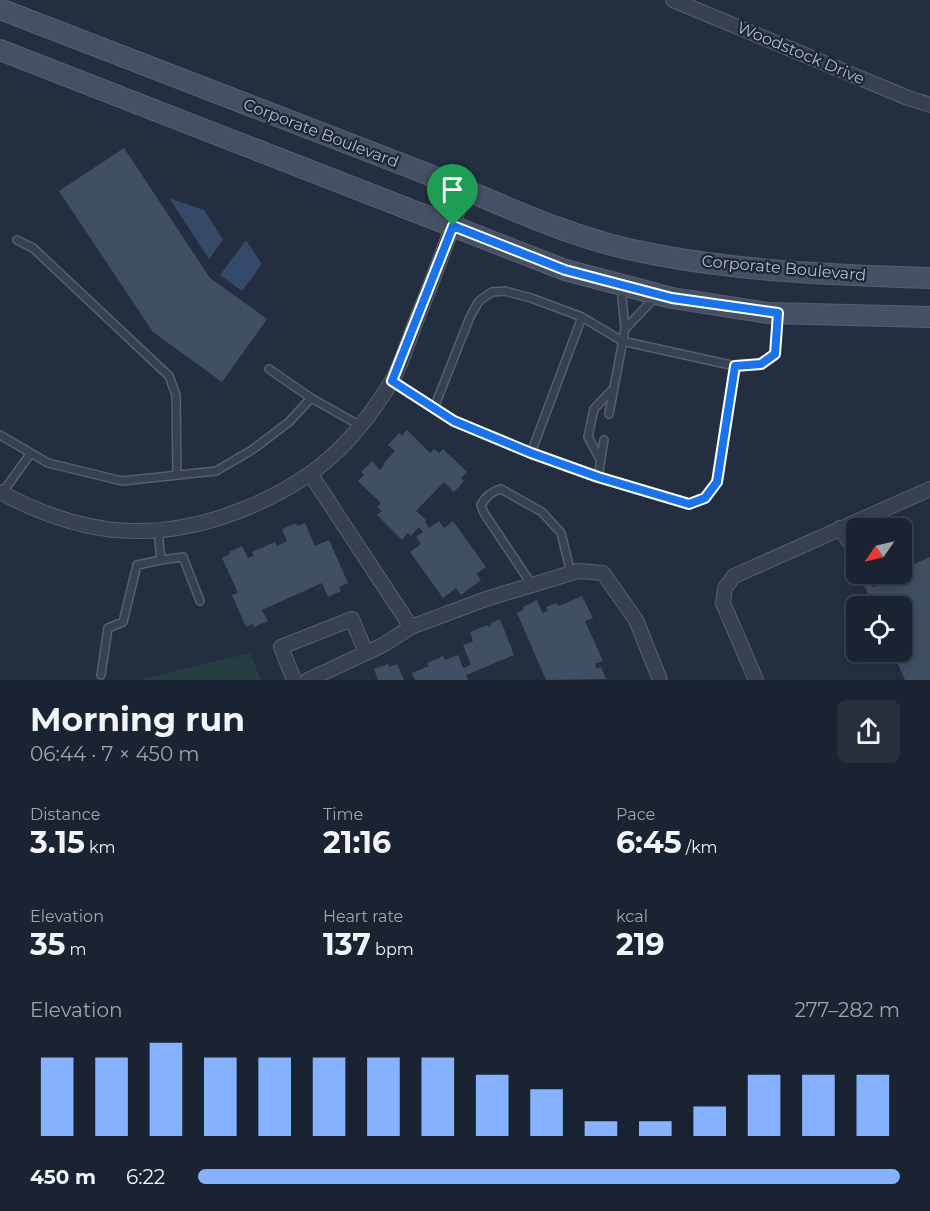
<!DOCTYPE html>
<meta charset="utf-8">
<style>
:root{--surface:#1a2331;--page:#272f3d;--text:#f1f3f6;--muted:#9fa4ab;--line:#38404d;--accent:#85b1ff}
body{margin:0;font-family:Montserrat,sans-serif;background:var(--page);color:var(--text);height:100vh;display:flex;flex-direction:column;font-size:22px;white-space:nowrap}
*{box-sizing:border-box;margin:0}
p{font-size:20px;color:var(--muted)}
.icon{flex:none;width:33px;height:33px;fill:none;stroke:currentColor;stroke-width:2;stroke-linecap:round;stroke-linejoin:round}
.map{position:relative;height:680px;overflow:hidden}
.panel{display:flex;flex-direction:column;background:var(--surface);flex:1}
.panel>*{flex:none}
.needle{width:39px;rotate:236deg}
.controls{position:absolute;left:846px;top:518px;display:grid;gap:12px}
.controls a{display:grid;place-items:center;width:66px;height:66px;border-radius:9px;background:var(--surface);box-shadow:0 3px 15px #0003,0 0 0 2px var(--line);font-size:30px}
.pin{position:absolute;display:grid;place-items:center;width:51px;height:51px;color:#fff;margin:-62px -26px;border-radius:50% 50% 50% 0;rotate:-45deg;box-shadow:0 0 6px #0007}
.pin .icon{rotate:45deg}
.round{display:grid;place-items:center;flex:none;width:63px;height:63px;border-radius:9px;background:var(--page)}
.summary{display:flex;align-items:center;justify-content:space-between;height:102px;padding:0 30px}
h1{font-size:33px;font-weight:700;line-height:45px}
.metrics{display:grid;grid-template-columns:repeat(3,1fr);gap:9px;height:102px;padding:6px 30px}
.metrics div{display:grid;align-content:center}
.metrics b{font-size:30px;font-weight:700}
.metrics small{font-size:16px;font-weight:400}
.metrics p{font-size:16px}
.chart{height:168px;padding:12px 30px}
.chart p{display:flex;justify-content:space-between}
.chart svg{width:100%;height:108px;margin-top:6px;stroke:var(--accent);stroke-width:6}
ul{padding:0 30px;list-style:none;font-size:20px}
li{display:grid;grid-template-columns:96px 72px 1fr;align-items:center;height:45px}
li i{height:15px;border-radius:8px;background:var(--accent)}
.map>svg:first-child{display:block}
.green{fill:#253e42}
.water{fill:#354a69}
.building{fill:#414f63}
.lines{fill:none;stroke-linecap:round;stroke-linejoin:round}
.lane-casing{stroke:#555f6e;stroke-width:10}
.street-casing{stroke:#555f6e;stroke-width:16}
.secondary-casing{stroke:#555f6e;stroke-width:22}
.lane{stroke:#374151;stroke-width:7}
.street{stroke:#374151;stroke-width:14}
.secondary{stroke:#455064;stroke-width:20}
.route-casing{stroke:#fff;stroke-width:12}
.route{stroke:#1a73e8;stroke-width:8}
.labels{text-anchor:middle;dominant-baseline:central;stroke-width:4.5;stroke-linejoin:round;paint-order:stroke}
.street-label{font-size:16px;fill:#b4bccb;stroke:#1c2636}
</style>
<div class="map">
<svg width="930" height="680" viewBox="0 0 930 680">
<rect width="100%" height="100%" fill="#232f41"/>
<!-- green -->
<path class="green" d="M250 653 261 680H139Z"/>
<!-- water -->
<path class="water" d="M169 198 204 210 223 240 209 259Z
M246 240 262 264 242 291 220 275Z"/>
<!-- building -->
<path class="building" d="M124 148 210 278 267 319 222 382 153 332 59 191Z
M407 430 430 453 434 449 439 453 443 449 467 472 461 478 464 481 454 492 444 482 416 511 426 520 425 522 429 528 439 521 444 528 453 521 486 567 476 574 481 580 461 595 456 588 443 598 410 552 421 544 416 537 423 532 419 527 411 536 408 533 402 540 377 515 382 511 377 507 381 503 358 481 364 475 361 472 372 461 380 470 384 465 383 464 395 451 388 445 399 433 402 436Z
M296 523 298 526 305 523 315 546 329 540 348 583 339 587 341 591 328 597 322 583 262 610 268 621 254 627 253 624 246 627 232 595 238 593 222 558 230 554 229 552 242 546 248 558 254 556 252 552 275 542 277 546 287 541 282 529Z
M930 557V680H905L892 651H902V606H873L864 585 892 573H902V569Z
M582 596 593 618 585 621 603 661 595 664 597 669 601 667 606 679 546 680 517 613 524 609 523 607 537 600 542 613 548 611 546 607 557 603 559 606Z
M500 619 514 655 466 675 468 680H415L412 673 429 666 427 663 443 656 445 660 458 655 463 668 471 665 463 645 473 641 470 632 487 625 488 627 491 626 490 624Z
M388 664 389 667 397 664 404 680H378L374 669Z"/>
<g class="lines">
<!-- lane casing -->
<g class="lane-casing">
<path id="lane" d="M17 240 33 248 169 376 176 395 177 475
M625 329 656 296
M735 366 761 364 775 354 778 314
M269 369 311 398 361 426
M392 381 454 421 531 453 582 317 531 298 505 291 492 292 479 301 470 317 434 408
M609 414 625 329 621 287
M0 435 48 463 122 481 216 471 252 450 289 422 311 398
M531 453 598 477 689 504 705 498 717 482 735 366 622 341 582 317
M601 461 588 437 594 409 613 389
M598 477 604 440
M2 493 31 453
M161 560 183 557 200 601
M532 585 484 513 481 505C486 496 491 492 501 489L542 512 561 533 571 573
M101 675 108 628 123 622 137 565 161 560 158 531"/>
</g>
<!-- street casing -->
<g class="street-casing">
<path id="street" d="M673 0 908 98 930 105
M311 475 411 627 486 599 578 571 603 573 636 620 660 680
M0 492C85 538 160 544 249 507 315 479 353 444 390 384 402 365 408 341 416 321 434 277 451 233 465 188
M840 528 856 552
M869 573 874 581
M294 680 281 647 352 619 366 653
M308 680 383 645 411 627
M756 680 723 603 725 588 734 576 930 489"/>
</g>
<!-- secondary casing -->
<g class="secondary-casing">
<path id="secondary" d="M0 9C139 63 278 116 417 170 487 197 554 232 628 249 726 271 830 275 930 278
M0 50 565 270 672 298 768 313 930 317"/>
</g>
<!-- lane -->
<use href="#lane" class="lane"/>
<!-- street -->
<use href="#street" class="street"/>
<!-- secondary -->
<use href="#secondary" class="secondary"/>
</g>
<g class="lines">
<!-- route casing -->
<g class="route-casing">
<path id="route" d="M453 226 565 270 672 298 778 313 775 354 761 364 735 366 717 482 705 498 689 504 598 477 531 453 454 421 392 381Z"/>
</g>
<!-- route -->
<use href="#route" class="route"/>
</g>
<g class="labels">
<!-- street labels -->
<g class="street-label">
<text transform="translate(801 53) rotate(23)">Woodstock Drive</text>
<text transform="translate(321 133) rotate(21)">Corporate Boulevard</text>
<text transform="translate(784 268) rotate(5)">Corporate Boulevard</text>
</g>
</g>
</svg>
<div class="controls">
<a><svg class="needle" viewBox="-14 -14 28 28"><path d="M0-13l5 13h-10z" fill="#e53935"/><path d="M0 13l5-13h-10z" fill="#9fa4ab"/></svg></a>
<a><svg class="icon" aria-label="locate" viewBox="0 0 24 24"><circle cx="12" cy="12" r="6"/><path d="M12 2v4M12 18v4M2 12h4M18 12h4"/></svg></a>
</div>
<div class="pin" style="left:453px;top:226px;background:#1e9e55"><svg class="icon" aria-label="arrive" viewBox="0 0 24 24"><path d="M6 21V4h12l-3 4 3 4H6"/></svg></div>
</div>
<section class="panel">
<div class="summary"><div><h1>Morning run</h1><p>06:44 · 7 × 450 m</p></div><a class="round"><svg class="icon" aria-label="share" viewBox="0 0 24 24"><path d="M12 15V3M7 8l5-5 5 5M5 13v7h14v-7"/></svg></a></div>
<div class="metrics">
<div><p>Distance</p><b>3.15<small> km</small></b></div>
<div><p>Time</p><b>21:16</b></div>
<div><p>Pace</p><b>6:45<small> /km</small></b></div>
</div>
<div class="metrics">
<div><p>Elevation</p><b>35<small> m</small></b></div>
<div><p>Heart rate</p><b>137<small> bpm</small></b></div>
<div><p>kcal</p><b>219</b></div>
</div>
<div class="chart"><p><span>Elevation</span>277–282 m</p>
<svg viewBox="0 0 160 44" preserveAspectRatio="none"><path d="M5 44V12M15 44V12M25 44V6M35 44V12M45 44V12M55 44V12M65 44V12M75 44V12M85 44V19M95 44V25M105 44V38M115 44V38M125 44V32M135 44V19M145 44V19M155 44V19"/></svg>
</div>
<ul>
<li><b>450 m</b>6:22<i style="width:100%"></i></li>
</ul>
</section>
